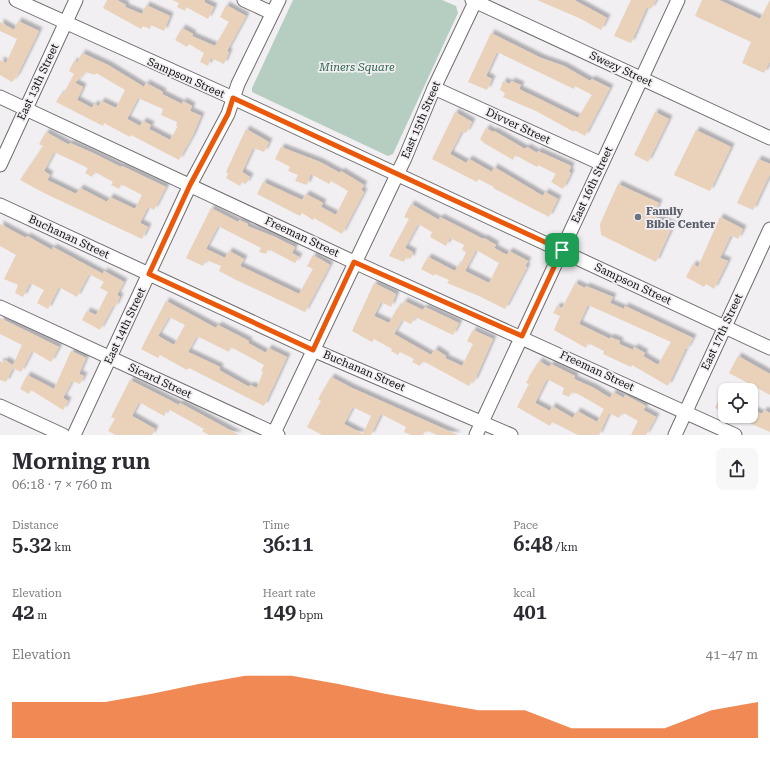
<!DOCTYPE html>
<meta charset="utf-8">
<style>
:root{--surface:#fff;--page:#f7f7f7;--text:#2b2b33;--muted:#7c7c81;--accent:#ea580c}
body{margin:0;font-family:"Roboto Serif",serif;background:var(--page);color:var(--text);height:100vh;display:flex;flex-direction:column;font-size:15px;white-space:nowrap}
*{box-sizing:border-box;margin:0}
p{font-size:13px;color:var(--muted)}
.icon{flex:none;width:22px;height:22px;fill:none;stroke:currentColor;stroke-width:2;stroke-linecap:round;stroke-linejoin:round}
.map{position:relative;height:435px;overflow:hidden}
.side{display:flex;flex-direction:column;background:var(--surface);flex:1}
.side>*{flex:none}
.buttons{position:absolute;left:718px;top:383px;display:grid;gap:8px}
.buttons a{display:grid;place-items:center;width:40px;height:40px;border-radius:8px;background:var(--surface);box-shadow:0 1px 3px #0004;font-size:20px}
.pin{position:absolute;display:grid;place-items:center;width:34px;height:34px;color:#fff;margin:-17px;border-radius:8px;box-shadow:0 2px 6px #0006}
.round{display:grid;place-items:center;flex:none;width:42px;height:42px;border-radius:8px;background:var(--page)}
.summary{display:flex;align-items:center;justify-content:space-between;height:68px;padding:0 12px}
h1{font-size:22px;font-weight:600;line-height:30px}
.figures{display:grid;grid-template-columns:repeat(3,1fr);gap:6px;height:68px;padding:4px 12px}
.figures div{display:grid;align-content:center}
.figures b{font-size:20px;font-weight:600}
.figures small{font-size:11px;font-weight:400}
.figures p{font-size:11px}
.chart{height:112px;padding:8px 12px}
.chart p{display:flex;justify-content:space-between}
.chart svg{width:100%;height:72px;margin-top:4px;fill:var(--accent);opacity:.7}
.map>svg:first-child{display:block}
.green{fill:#b6cec2}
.building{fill:#e9d1ba;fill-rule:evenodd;filter:url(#shadow)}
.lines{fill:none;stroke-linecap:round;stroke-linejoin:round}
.minor-casing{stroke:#6f6c6f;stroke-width:15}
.minor{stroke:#fff;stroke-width:13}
.route-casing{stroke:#fff;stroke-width:8}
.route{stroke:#ea580c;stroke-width:5}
.worship-dot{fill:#6b7280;stroke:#f2eff2;stroke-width:1.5}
.labels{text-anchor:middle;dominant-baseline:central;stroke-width:3.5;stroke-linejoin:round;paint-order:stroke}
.park-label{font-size:11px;font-style:italic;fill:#29624c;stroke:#f2eff2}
.street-label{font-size:11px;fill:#0e0d0e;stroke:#f2eff2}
.worship-label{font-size:11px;font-weight:bold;fill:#5b616d;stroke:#f2eff2;text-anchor:start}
</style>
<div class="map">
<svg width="770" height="435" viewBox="0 0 770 435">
<defs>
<filter id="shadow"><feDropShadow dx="3.5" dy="-3.5" stdDeviation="1" flood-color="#0004"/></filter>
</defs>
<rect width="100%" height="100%" fill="#f2eff2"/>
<!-- green -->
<path class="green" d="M293 0H442L456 6 458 13 393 154 388 156 252 92V88Z"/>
<!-- building -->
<path class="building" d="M107 0H117L126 5 125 7 142 14 146 5 170 16 164 31 151 25 150 29 143 26 141 29 103 8Z
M172 0H205L204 2 214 7 208 19 186 7 185 11 177 7 179 3Z
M537 0H574L607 18 601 30 579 18Z
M631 0H656L651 9 647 7 631 43 614 36Z
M702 0H719L760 19 770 0V61L764 73 742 63 751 42 695 16Z
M226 5 246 16 227 51 229 52 224 64 211 58 208 66 200 62 204 53 189 44 187 47 175 40 182 28 193 34 192 36 215 46 229 22 220 17Z
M18 21 39 31 17 76 12 82 0 75V60L6 63 17 39 0 31V22L14 30Z
M491 33 541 58 564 66 590 81 592 79 610 88 585 136 574 130V132L536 111 503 97 505 93 500 90 503 81 510 84 511 81 521 85 519 89 578 118 592 95 575 86 574 89 497 52 486 76 492 79 487 90 468 82Z
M82 53 108 65 144 87 146 83 163 92 162 94 182 104 183 101 192 106 190 111 201 116 192 137 179 160 131 135 130 137 104 123 103 126 56 102 61 94 63 95 74 74 69 71 74 61 77 63ZM86 72 95 75 96 73 125 90 116 108 101 101 99 106 94 104 92 108 77 100 83 87 75 83ZM138 98 163 109 161 115 177 122 176 126H178L170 140 149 129 151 125 143 121 140 126 127 119Z
M455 112 472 122 466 133 462 131 450 154 466 163 469 159 492 172 494 167 543 196 545 192 558 199 549 217 493 188 494 187 478 179 477 182 432 159Z
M655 112 669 119 648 162 634 155Z
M486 128 493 132 494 131 525 149 527 147 537 153 538 151 571 166 569 172 571 173 563 189 551 182 556 174 538 165 537 167 515 155 513 160 484 143 480 139Z
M246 129 269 142 264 152 253 148 242 172 250 177 246 184 242 182 240 186 226 178 228 174 226 172Z
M696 130 731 147 710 191 674 175Z
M46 132 69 145 70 143 95 154 121 167 122 166 166 187 154 210 148 207 140 223 148 227 142 239 44 193 20 180 43 146 39 144ZM54 152 88 168 85 173 92 177 95 172 113 182 111 185 119 189 121 184 142 195 135 209 110 197 107 202 80 188 76 194 47 180 50 175 44 171Z
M281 147 320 162 340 173 341 171 364 185 361 190 364 192 342 234 314 218 313 220 302 213 300 216 257 194 263 182 302 200 306 194 323 203 321 207 336 215 348 191 331 181 329 184 311 174 307 185 295 181 298 175 288 171 290 167 275 159Z
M758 159 770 164V174L753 210 737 203Z
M618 184 659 203 653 216 673 225 656 262 601 235 600 224Z
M411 204 439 220 440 217 483 239 484 238 496 245 494 248 507 255 509 251 528 261 525 266 527 267 505 309 479 296 447 283 449 280 435 274 434 276 421 269 428 257 455 271 458 265 460 266 466 252 462 250 464 245 450 238 446 246 430 237 432 232 418 224 405 248 413 252 411 259 406 257 404 262 389 256 409 219 404 217ZM476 250 499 263 489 283 465 271Z
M211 208 238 222 239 220 248 224 247 226 275 237 295 247 292 253 299 257 295 263 268 249 266 254 259 252 261 248 218 226 206 249 225 258 229 251 244 259 240 266 299 294 313 269 307 266 313 255 330 265 305 312 234 279 219 271 221 266 206 260 203 266 186 258Z
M720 217 743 229 738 239 731 235 720 258 728 261 714 289 706 284 704 287 686 277 693 264 698 267Z
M0 224 26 238 27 236 52 250 53 247 103 274 104 271 124 282 117 295 120 297 115 307 113 306 100 330 82 320 87 311 96 315 108 292 100 288 104 282 89 274 77 297 59 287 48 309 37 303 44 290 30 283 23 297 15 293 18 285 4 279 16 255 0 246Z
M374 283 396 294 391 307 381 302 374 316 389 323 398 307 400 308 404 301 423 310 425 307 459 323 453 335 415 317 411 324 402 320 394 334 431 355 435 349 446 356 445 358 462 366 473 344 467 341 473 330 493 339 474 382 472 381 469 386 423 361 420 366 412 362 414 359 400 352 398 355 391 351 392 349 374 339 372 342 352 331Z
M575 283 585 288 586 286 613 297 610 303 624 309 625 306 693 338 687 349 686 348 668 386 632 365 631 367 603 354 604 351 588 343 586 348 554 330 560 316 553 313 557 306 562 308ZM588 305 671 342 658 365 643 356 645 353 634 347 633 350 619 344 620 341 610 337V339L579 324Z
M166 301 216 328 218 325 249 341 248 343 266 353 268 348 287 357 264 406 189 368 187 370 160 355 158 358 141 349ZM169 317 185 325 174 345 158 336ZM197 336 229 352 231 347 264 365 261 371 263 372 257 388 250 385 249 387 219 370 220 367 188 352Z
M0 318 59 347 51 362 32 351 21 372 13 368 6 382 0 380V361L3 363 5 360 13 365 22 345 0 334Z
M71 351 86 358 79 374 84 376 80 384 72 381 63 398 68 401 63 410 31 390 29 394 20 389 27 375 54 389Z
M738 356 770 374V395L729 373Z
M539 361 549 367 551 364 575 376 574 379 594 388 610 398 613 392 624 398 625 395 646 406 643 410 656 417 646 435H631L638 421 622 412 619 418 609 413 599 435H578L552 422 550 426 517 407 529 384 526 383 530 375ZM547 379 564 388 562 394 569 397 571 392 578 394 604 409 597 422 577 411 573 418 552 406 550 411 535 403Z
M331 377 352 388 458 435H437L425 430 423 435H411L404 432 406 427 381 414 371 435H322L307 427 321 401 318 399ZM353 407 371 416 363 434 344 424Z
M130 380 179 405 180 403 239 435H209L202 431 204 429 168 409 164 416 139 402 132 416 155 429 152 435H116L108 431 115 419 111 417Z
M725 385V412L715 408Z
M751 409 762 414 764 410 770 413V432L733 416H751Z"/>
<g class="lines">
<!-- minor casing -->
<g class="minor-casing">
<path id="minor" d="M16 0 233 98 770 348
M244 0 272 13
M472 0 770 138
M434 88 602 164
M0 97 354 262 735 435
M0 165 76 0
M0 205 313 350 511 435
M0 307 278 435
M0 406 63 435
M74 435 190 185 228 114 238 84 279 0
M273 435 405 158 434 88 476 0
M476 435 678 0
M675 435 770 229"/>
</g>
<!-- minor -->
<use href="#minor" class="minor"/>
</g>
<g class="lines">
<!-- route casing -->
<g class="route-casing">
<path id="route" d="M233 98 562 250 522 336 354 262 313 350 149 274 190 185 228 114Z"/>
</g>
<!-- route -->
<use href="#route" class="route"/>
</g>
<!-- markers -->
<circle class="worship-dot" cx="638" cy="217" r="4"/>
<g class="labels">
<!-- park labels -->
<g class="park-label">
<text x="357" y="67">Miners Square</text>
</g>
<!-- street labels -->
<g class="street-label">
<text transform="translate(621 69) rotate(25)">Swezy Street</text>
<text transform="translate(186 78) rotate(24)">Sampson Street</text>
<text transform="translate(38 82) rotate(-65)">East 13th Street</text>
<text transform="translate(421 120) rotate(-67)">East 15th Street</text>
<text transform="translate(518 126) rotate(25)">Divver Street</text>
<text transform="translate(592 185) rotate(-65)">East 16th Street</text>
<text transform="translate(69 237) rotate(25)">Buchanan Street</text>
<text transform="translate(302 237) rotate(25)">Freeman Street</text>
<text transform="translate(633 284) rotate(25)">Sampson Street</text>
<text transform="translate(125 326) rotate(-65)">East 14th Street</text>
<text transform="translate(722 332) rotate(-65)">East 17th Street</text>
<text transform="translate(364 371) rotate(23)">Buchanan Street</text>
<text transform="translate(597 371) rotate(25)">Freeman Street</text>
<text transform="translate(160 381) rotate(25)">Sicard Street</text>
</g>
<!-- worship labels -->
<g class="worship-label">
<text x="646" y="211">Family<tspan x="646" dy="13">Bible Center</tspan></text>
</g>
</g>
</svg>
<div class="buttons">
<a><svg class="icon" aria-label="locate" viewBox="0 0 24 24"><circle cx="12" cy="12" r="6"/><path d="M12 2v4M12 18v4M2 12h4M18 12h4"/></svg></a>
</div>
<div class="pin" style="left:562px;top:250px;background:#1e9e55"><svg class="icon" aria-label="arrive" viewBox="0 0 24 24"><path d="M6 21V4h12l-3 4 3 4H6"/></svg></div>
</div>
<section class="side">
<div class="summary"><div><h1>Morning run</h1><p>06:18 · 7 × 760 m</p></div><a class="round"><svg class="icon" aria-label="share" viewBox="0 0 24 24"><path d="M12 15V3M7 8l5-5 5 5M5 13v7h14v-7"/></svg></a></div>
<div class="figures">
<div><p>Distance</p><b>5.32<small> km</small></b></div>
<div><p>Time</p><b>36:11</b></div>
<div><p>Pace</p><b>6:48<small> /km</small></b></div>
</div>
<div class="figures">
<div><p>Elevation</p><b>42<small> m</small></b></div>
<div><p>Heart rate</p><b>149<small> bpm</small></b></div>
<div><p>kcal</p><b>401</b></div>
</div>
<div class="chart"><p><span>Elevation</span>41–47 m</p>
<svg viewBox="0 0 160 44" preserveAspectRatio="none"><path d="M0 44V22L10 22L20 22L30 17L40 11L50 6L60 6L70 11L80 17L90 22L100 27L110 27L120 38L130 38L140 38L150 27L160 22V44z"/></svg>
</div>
</section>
